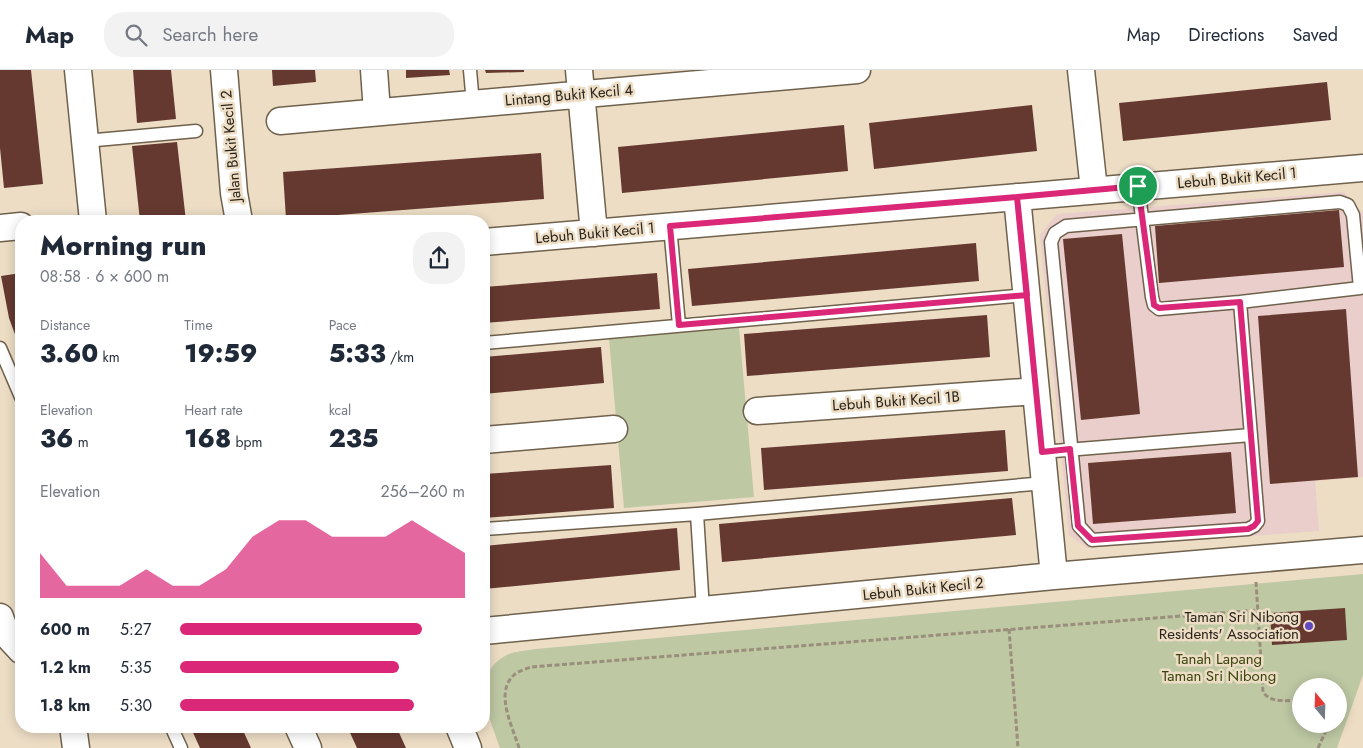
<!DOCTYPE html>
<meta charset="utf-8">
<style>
:root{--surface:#fff;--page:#f2f2f3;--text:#1f2937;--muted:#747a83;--line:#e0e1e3;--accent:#db2777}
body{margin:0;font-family:Jost,sans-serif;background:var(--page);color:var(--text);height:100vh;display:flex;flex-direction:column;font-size:19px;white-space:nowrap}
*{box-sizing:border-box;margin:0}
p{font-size:16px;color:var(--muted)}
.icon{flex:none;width:28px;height:28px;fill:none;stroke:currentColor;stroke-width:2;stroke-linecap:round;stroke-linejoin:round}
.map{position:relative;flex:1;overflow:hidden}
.side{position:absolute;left:15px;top:145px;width:475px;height:518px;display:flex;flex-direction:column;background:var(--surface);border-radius:20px;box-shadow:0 2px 12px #0003}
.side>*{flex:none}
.needle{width:32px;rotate:341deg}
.controls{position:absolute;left:1292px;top:608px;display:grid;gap:10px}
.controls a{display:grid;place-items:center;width:55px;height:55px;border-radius:50%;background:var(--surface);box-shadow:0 2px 12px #0003;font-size:25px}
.pin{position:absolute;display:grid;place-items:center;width:42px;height:42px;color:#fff;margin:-21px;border:2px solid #fff;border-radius:50%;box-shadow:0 1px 5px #0007}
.round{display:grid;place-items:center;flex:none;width:52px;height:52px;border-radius:20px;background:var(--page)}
.summary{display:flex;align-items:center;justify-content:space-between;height:85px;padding:0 25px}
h1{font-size:28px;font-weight:800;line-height:38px}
.figures{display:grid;grid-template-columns:repeat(3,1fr);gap:8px;height:85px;padding:5px 25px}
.figures div{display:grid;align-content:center}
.figures b{font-size:25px;font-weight:800}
.figures small{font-size:14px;font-weight:400}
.figures p{font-size:14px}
.chart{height:140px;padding:10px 25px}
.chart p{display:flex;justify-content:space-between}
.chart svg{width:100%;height:90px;margin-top:5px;fill:var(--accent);opacity:.7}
ul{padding:0 25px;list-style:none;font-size:16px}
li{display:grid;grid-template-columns:80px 60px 1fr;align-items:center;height:38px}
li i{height:12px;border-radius:6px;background:var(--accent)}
header{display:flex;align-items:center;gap:30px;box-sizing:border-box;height:70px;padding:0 25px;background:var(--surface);border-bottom:1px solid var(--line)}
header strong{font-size:24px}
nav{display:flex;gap:28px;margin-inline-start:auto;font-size:18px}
.search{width:350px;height:45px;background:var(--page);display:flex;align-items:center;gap:12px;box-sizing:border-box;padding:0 18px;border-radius:20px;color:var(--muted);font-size:19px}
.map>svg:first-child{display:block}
.commercial{fill:#e9cecb}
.green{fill:#bec8a3;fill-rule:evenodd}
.building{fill:#653930}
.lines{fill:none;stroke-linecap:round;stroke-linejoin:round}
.lane-casing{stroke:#6f614c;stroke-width:15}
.street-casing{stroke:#6f614c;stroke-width:29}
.path{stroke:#9a8e7d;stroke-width:3;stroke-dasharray:5 2.5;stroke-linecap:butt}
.lane{stroke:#fff;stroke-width:12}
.street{stroke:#fff;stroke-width:26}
.route-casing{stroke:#fff;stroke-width:10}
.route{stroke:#db2777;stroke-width:6}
.poi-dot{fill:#6048c1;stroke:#edddc5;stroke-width:2}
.labels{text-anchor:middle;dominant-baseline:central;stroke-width:5;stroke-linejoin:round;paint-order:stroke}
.street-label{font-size:15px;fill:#29231a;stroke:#edddc5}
.poi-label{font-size:15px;fill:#29231a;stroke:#edddc5;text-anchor:end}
.park-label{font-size:15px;fill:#3b450f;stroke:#edddc5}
</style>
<header>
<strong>Map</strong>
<div class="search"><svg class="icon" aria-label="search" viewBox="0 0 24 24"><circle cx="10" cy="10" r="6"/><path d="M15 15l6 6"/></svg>Search here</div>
<nav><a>Map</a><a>Directions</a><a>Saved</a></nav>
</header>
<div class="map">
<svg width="1363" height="678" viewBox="0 0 1363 678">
<rect width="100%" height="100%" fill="#edddc5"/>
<!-- commercial -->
<path class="commercial" d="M1344 122 1363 143V407L1315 411 1319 461 1087 478 1069 465 1040 165 1057 144Z"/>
<!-- green -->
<path class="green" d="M739 258 754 427 624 438 609 269Z
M1363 504V605L1337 678H500C490 649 469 606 505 586 513 581 526 581 536 579ZM1301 616H1339V654H1301Z"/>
<!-- building -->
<path class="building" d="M0 0H31L43 114 4 118 0 78Z
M133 0H171L176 49 137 53Z
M272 0H315L316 12 273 16Z
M406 0H449L450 5 406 8Z
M485 0H524V2L486 3Z
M1327 12 1331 50 1123 71 1119 33Z
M1032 35 1037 81 874 99 869 53Z
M844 55 848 101 622 123 618 77Z
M177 72 186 151H140L132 76Z
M541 83 544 129 286 149 283 102Z
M1339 140 1344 197 1159 213 1155 156Z
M1122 164 1140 344 1081 350 1063 169Z
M976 173 979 211 692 236 688 199Z
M21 203V281L9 248 1 206Z
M657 203 660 239 484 253V217Z
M1346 239 1358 407 1270 414 1258 246Z
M987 245 990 287 747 306 744 264Z
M601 277 604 313 484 324V287Z
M1005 360 1008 401 764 420 761 378Z
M1231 382 1236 443 1093 454 1088 393Z
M611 395 614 438 484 448V404Z
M1012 428 1016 465 722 492 719 454Z
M677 458 680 500 484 519V476Z
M1345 538 1347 570 1272 575 1270 543Z
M190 656H241L251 678H200Z
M347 656H396L406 678H357Z"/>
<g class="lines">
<!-- lane casing -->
<g class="lane-casing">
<path id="lane" d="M470 0 473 34
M85 71 196 61
M1138 116 1152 227 1154 235 1159 239 1240 232 1360 218 1353 145 1348 135 1340 132 1066 156 1055 163 1051 172 1079 456 1092 470 1248 459 1254 456 1258 451 1240 232
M670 156 679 255
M484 273 1027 225
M0 278 21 327
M1042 382 1251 365
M697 444 703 540
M484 459 697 444 1045 413
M171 656 181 678"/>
</g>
<!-- street casing -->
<g class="street-casing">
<path id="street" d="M78 0 93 151
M224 0 234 123 239 151
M374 0 377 42
M579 0 594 163
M1081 0 1094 120
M280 51 857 0
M1017 127 1054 506
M0 158 21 156
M484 172 1363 98
M757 341 1036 321
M484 370 614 359
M0 547 6 564 21 580
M484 561 1054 506 1363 480
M73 656 76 678
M298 656 308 678
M459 656 468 678"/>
</g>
<!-- path -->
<path class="path" d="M1256 512 1263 622C1271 634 1288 630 1301 630
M1009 559 1018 678
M519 678C513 657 494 623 514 605 518 601 526 599 531 597L1258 540
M1318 678 1329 654"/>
<!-- lane -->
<use href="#lane" class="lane"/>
<!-- street -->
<use href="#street" class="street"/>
</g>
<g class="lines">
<!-- route casing -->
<g class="route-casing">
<path id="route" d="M1138 116 1017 127 1027 225 679 255 670 156 1017 127C1025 212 1034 297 1042 382L1070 379 1078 456 1092 470 1248 459 1254 456 1258 451 1240 232 1159 238 1154 235 1138 116"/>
</g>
<!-- route -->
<use href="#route" class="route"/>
</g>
<!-- markers -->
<circle class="poi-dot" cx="1309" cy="556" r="5"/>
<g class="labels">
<!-- street labels -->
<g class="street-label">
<text transform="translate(569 25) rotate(-5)">Lintang Bukit Kecil 4</text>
<text transform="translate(231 76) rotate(-95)">Jalan Bukit Kecil 2</text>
<text transform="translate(1237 108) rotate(-5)">Lebuh Bukit Kecil 1</text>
<text transform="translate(595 163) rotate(-5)">Lebuh Bukit Kecil 1</text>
<text transform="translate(896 331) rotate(-4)">Lebuh Bukit Kecil 1B</text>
<text transform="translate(923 519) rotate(-6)">Lebuh Bukit Kecil 2</text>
</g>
<!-- poi labels -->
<g class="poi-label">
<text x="1299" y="547">Taman Sri Nibong<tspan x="1299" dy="17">Residents' Association</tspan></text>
</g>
<!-- park labels -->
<g class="park-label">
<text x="1219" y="589">Tanah Lapang<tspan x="1219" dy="17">Taman Sri Nibong</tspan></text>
</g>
</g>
</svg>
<div class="controls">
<a><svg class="needle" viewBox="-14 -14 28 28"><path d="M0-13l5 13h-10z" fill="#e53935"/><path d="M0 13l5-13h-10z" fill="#747a83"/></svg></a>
</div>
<div class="pin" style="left:1138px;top:116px;background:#1e9e55"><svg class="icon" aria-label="arrive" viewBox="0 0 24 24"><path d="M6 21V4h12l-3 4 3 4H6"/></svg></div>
<section class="side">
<div class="summary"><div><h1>Morning run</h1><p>08:58 · 6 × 600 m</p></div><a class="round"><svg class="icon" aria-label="share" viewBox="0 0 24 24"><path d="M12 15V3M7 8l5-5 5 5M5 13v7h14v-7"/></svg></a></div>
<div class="figures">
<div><p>Distance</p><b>3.60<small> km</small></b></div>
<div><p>Time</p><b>19:59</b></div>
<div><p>Pace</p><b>5:33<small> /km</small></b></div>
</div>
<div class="figures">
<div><p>Elevation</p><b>36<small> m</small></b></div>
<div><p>Heart rate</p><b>168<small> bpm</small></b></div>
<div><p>kcal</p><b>235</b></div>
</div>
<div class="chart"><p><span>Elevation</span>256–260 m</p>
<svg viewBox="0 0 160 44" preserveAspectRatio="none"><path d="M0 44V22L10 38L20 38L30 38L40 30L50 38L60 38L70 30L80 14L90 6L100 6L110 14L120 14L130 14L140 6L150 14L160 22V44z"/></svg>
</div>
<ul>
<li><b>600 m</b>5:27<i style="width:85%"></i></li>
<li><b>1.2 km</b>5:35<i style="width:77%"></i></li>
<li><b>1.8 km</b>5:30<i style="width:82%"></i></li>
</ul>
</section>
</div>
